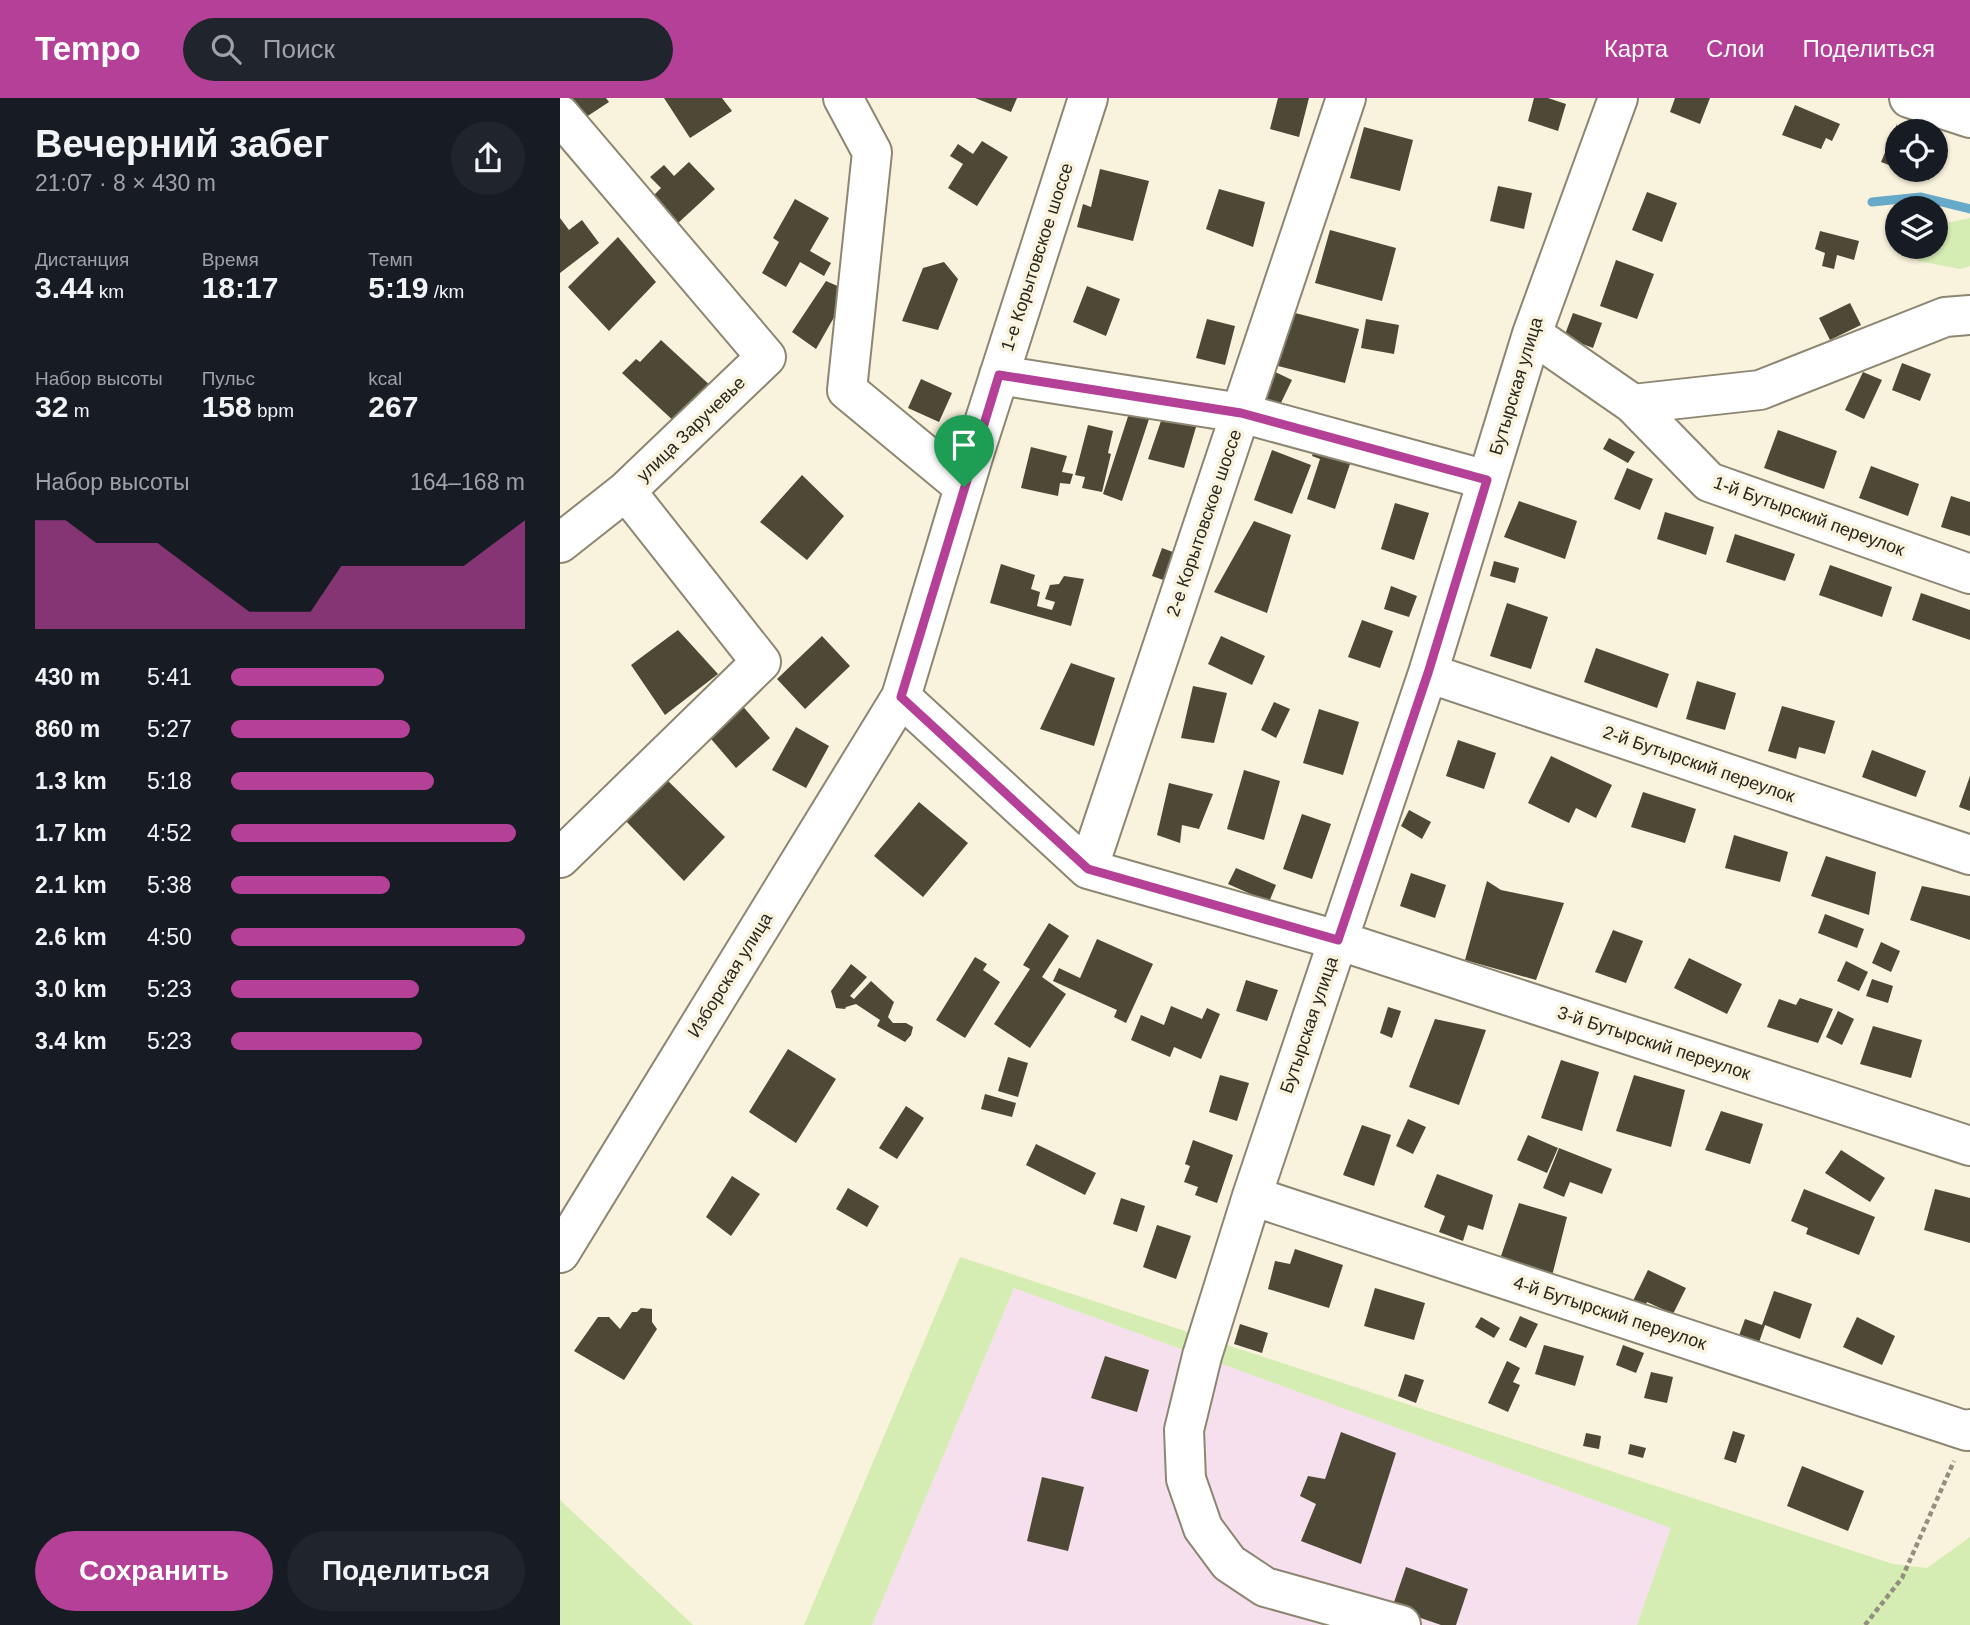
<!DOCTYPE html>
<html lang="ru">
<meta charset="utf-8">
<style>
:root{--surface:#171b24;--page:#20242c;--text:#f1f3f6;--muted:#9ea1a6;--accent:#b54097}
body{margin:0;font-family:Helvetica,sans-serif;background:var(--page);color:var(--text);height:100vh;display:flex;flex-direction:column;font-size:26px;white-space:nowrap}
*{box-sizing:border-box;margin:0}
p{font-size:23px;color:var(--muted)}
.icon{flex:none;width:38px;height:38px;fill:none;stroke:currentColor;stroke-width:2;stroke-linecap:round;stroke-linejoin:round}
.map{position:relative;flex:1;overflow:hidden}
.side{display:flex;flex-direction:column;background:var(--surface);width:560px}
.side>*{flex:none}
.buttons{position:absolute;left:1325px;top:21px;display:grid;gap:14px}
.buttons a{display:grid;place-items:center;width:63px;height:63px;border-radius:50%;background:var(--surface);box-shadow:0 2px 5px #0004;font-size:35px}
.pin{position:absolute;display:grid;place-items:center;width:60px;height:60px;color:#fff;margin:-72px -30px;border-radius:50% 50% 50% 0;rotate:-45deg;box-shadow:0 0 7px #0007}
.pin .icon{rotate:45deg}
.round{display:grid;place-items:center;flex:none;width:74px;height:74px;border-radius:37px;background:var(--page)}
.headline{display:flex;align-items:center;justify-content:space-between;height:119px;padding:0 35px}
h1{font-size:38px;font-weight:700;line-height:52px}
.stats{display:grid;grid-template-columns:repeat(3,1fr);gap:10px;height:119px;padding:7px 35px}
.stats div{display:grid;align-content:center}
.stats b{font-size:30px;font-weight:700}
.stats small{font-size:19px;font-weight:400}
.stats p{font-size:19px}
.chart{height:196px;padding:14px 35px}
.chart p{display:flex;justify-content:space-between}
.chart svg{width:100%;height:126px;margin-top:7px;fill:var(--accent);opacity:.7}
.action{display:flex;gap:14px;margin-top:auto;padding:14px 35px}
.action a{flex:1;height:80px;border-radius:42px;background:var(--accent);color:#fff;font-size:28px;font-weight:700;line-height:80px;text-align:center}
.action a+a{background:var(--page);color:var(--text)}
ul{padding:0 35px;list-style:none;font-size:23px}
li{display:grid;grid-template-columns:112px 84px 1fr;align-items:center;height:52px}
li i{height:18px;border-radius:9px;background:var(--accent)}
header{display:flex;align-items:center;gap:42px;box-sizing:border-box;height:98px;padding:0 35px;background:var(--accent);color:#fff}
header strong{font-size:33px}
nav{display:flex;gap:38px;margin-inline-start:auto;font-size:24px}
.search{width:490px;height:63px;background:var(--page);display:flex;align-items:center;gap:18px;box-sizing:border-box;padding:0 24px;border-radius:38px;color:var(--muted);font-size:26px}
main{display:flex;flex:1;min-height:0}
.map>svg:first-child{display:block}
.commercial{fill:#f7e0ee}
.green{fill:#d5ecb3}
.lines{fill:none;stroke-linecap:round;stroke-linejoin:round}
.stream{stroke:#67a9c8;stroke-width:9}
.building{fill:#4e4836}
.minor-casing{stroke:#8c8672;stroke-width:42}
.path{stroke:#938e7f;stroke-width:4.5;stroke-dasharray:5 3.5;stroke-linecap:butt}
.minor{stroke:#fff;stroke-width:38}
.route-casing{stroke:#fff;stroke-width:14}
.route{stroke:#b54097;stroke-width:9}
.labels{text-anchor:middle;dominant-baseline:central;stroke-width:7;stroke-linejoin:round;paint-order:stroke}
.street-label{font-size:18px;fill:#29261e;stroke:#f9f2dc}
</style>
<header>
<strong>Tempo</strong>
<div class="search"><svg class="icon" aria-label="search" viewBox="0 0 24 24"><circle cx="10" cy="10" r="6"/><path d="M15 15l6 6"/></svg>Поиск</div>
<nav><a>Карта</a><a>Слои</a><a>Поделиться</a></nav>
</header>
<main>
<section class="side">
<div class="headline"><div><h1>Вечерний забег</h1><p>21:07 · 8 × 430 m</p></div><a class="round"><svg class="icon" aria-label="share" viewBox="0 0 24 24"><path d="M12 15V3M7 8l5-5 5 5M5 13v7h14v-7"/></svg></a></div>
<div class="stats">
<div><p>Дистанция</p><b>3.44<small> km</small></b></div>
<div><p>Время</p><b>18:17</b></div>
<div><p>Темп</p><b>5:19<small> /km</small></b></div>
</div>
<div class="stats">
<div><p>Набор высоты</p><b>32<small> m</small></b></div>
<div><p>Пульс</p><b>158<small> bpm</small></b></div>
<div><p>kcal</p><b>267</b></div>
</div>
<div class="chart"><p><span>Набор высоты</span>164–168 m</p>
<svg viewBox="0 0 160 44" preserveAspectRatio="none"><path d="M0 44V6L10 6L20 14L30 14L40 14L50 22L60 30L70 38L80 38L90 38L100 22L110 22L120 22L130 22L140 22L150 14L160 6V44z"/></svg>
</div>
<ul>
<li><b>430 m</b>5:41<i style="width:52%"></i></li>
<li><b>860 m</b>5:27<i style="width:61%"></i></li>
<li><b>1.3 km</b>5:18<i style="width:69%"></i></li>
<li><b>1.7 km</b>4:52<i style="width:97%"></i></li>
<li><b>2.1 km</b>5:38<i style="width:54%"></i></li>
<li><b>2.6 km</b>4:50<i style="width:100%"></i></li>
<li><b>3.0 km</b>5:23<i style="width:64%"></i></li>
<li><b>3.4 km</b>5:23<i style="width:65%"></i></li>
</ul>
<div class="action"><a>Сохранить</a><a>Поделиться</a></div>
</section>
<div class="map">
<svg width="1410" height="1527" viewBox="0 0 1410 1527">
<rect width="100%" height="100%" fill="#f9f2dc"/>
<!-- commercial -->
<path class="commercial" d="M454 1190 1112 1430 1077 1527H312Z"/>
<!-- green -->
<path class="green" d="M1410 120V168L1400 171 1358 163 1356 149H1376V131L1382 126Z
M400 1159 1333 1466 1367 1470 1410 1439V1527H1077L1111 1430 454 1190 312 1527H244Z
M0 1402 133 1527H0Z"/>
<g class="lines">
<!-- stream -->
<path class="stream" d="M1312 104 1361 99 1410 111"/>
</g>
<!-- building -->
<path class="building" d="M0 0H46L49 4 17 25Z
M104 0H162L172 13 130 40Z
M415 0H457L451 14Z
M718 0H749L739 39 710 31Z
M974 0H988L1006 6 998 33 968 23Z
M1115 0H1150L1140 26 1110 14Z
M1235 7 1280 26 1272 43 1266 40 1261 51 1222 37Z
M1337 26V70L1321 64Z
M804 29 853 42 840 93 790 80Z
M422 43 448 59 417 108 388 90 403 66 390 58 398 46 413 56Z
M129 64 155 91 117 126 92 99 101 90 90 79 104 67 114 78Z
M540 71 589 83 573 143 517 129 523 106 531 109Z
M1341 72H1372L1369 82Z
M938 88 972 95 964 131 930 123Z
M659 91 705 104 693 149 646 131Z
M1087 94 1117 105 1102 144 1072 132Z
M235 101 269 120 250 153 271 165 264 178 240 164 226 189 202 175 219 144 213 140Z
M0 120 9 132 22 122 39 145 0 175Z
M770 132 836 150 822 203 755 185Z
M1260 133 1299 143 1294 162 1277 157 1274 171 1262 168 1265 155 1255 151Z
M58 139 96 184 49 233 8 189Z
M1056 162 1094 176 1077 221 1040 208Z
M384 164 398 181 378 232 342 223 363 170Z
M266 183 289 193 256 251 232 234Z
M527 188 560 201 546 238 513 224Z
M1290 205 1301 227 1270 242 1259 220Z
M731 214 799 231 785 285 718 268Z
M1013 215 1042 225 1033 250 1004 239Z
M647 221 675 228 665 267 636 260Z
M806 221 839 227 834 256 801 250Z
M101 242 153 290 118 327 62 275 76 261 80 264Z
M1342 265 1371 276 1360 303 1332 292Z
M709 271 732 282 717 313 694 302Z
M1303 274 1322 282 1304 321 1285 312Z
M361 281 392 295 379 324 348 310Z
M573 303 593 309 562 403 543 396Z
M602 320 636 329 624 370 588 361Z
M528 327 553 333 548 355 551 356 542 394 522 390 525 379 515 377Z
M1218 332 1277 353 1264 391 1204 370Z
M1049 340 1075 354 1068 365 1043 351Z
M757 345 793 357 775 411 747 401 760 361 752 358Z
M471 349 507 358 502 374 513 376 510 386 500 385 498 398 461 390Z
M712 352 751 367 732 416 694 402Z
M1311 368 1359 386 1348 418 1299 400Z
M1067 370 1093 381 1080 412 1054 401Z
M242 377 284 418 247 462 200 424Z
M1391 398 1410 404V438L1381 429Z
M959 403 1017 423 1005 461 944 439Z
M835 405 869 415 854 462 821 451Z
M1105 414 1154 429 1146 457 1097 441Z
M694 423 731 437 707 515 654 494Z
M1175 436 1235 456 1225 483 1166 464Z
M602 450 621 457 612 485 592 478Z
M934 463 959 470 955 485 930 478Z
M441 466 475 477 471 491 480 494 477 508 492 512 495 504 485 501 490 487 499 486 504 478 524 481 511 528 430 505Z
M1270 467 1332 489 1322 519 1259 497Z
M831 488 857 498 849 519 824 511Z
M1361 495 1410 512V542L1352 522Z
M947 505 988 519 971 571 930 558Z
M802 522 833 533 820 570 788 559Z
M118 532 158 576 105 617 71 567Z
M262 538 290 568 245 611 217 581Z
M661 538 705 558 692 587 648 566Z
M1036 550 1109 576 1097 610 1024 584Z
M511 565 555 580 534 648 480 631Z
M1137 583 1176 595 1165 632 1126 621Z
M633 588 667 595 654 645 621 640Z
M714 604 730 611 716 640 701 632Z
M180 605 210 640 176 670 146 635Z
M1222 608 1275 623 1265 656 1239 649 1236 661 1208 653Z
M759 611 799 624 783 677 743 665Z
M236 629 269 648 246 690 212 672Z
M898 642 936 655 924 691 886 678Z
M1312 652 1366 673 1356 699 1302 679Z
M991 658 1052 687 1036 720 1016 710 1009 725 968 705Z
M684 672 720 683 704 742 667 731Z
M1410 678V713L1399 709Z
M104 679 165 739 124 783 62 719Z
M609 685 653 696 639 731 622 727 620 745 597 737Z
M1083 694 1136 711 1125 745 1071 729Z
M359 704 408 745 363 799 314 758Z
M849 712 871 724 862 741 841 728Z
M742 716 771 726 752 781 723 771Z
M1174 737 1228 754 1220 784 1165 770Z
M1266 758 1316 774 1309 817 1251 798Z
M676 770 716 787 709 804 668 786Z
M851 775 886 787 875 820 840 808Z
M927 783 941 792 1004 805 976 882 905 862Z
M1362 788 1410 798V842L1350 822Z
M1265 816 1304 831 1297 850 1258 835Z
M489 825 509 838 482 879 506 896 470 950 434 926 470 871 463 867Z
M1053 832 1083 843 1066 885 1035 874Z
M537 841 593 866 566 925 554 919 557 912 493 883 499 870 520 880Z
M1321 844 1340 853 1331 874 1312 865Z
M415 859 427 866 423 872 440 884 405 940 376 922Z
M1129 860 1182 886 1167 916 1114 890Z
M1286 863 1308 874 1299 893 1277 883Z
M291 866 307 879 290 898 294 901 311 883 334 904 328 919 333 925H346L353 929 351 937 345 944 317 928 320 922 296 906 286 909 285 911 276 910 271 893Z
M1312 881 1333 888 1328 905 1306 898Z
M686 882 718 892 707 923 676 913Z
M1240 900 1273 911 1258 945 1207 929 1219 901 1236 907Z
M611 908 642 921 647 910 660 916 641 961 614 949 610 959 571 942 581 917 604 927Z
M828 909 841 913 832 940 820 935Z
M1278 913 1294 921 1282 947 1266 939Z
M875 921 926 932 899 1007 849 989Z
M1313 928 1362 942 1351 980 1300 966Z
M228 951 276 981 236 1045 189 1014Z
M448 959 468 965 458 999 438 993Z
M1001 962 1039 974 1022 1033 981 1020Z
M660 977 689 985 677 1023 649 1014Z
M1074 977 1125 992 1111 1049 1056 1033Z
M425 996 456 1005 452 1019 421 1011Z
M346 1008 364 1020 337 1061 319 1050Z
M1161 1013 1203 1026 1190 1066 1145 1052Z
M848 1021 866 1029 853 1056 836 1048Z
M802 1027 831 1037 814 1088 783 1077Z
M968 1037 998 1050 987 1075 957 1062Z
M633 1042 673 1057 657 1105 635 1097 638 1089 624 1084 630 1068 625 1066Z
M476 1046 536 1075 525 1097 466 1067Z
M999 1050 1052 1071 1042 1096 1010 1084 1004 1099 983 1090Z
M1281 1052 1325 1080 1310 1104 1265 1075Z
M877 1076 933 1097 923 1132 908 1127 903 1143 879 1134 885 1118 864 1109Z
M172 1078 200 1096 171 1138 146 1119Z
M288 1090 319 1108 307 1129 276 1111Z
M1244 1091 1315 1119 1299 1157 1246 1136 1248 1130 1231 1123Z
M1375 1091 1410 1100V1145L1364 1132Z
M561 1100 585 1108 577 1134 553 1126Z
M959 1105 1007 1119 992 1178 941 1158Z
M597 1127 631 1138 616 1181 583 1169Z
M735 1151 783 1167 769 1210 708 1191 715 1163 730 1166Z
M1088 1172 1126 1190 1113 1216 1087 1204 1082 1215 1070 1209Z
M815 1190 865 1205 854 1242 804 1228Z
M1214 1193 1252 1206 1240 1241 1205 1227 1196 1253 1176 1246 1185 1221 1202 1227Z
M81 1210 92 1211V1224L97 1231 64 1282 14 1253 38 1219H49L60 1231 72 1214H77Z
M960 1218 978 1226 966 1250 949 1242Z
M921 1219 940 1230 934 1240 915 1229Z
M1297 1219 1335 1238 1322 1267 1283 1249Z
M680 1226 708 1235 702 1255 674 1246Z
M984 1247 1024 1258 1015 1288 975 1276Z
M1063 1247 1084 1255 1076 1275 1056 1267Z
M545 1258 589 1272 577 1314 531 1300Z
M947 1263 960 1270 953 1284 960 1287 948 1314 928 1305Z
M1091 1274 1113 1279 1107 1305 1084 1300Z
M845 1276 864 1282 856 1305 838 1298Z
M1173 1333 1185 1337 1176 1365 1164 1361Z
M781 1334 836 1355 801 1466 741 1443 756 1406 740 1398 748 1378 765 1381Z
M1026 1335 1041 1338 1039 1351 1023 1348Z
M1070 1346 1086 1350 1083 1360 1068 1356Z
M1242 1368 1304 1393 1288 1433 1227 1408Z
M482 1379 524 1389 508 1453 467 1443Z
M846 1469 908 1491 896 1527H881L832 1510Z"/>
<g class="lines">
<!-- minor casing -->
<g class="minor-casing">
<path id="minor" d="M283 0 312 54 287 292 404 389
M1349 0 1410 20
M0 17 206 259 66 393 201 564 0 760
M972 236 1073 306 1149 384 1410 476
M439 277 681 315 927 382
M1073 306 1200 292 1385 219 1410 217
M0 445 66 393
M868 575 1410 757
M341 599 528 771 777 842 1410 1048
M528 771 786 0
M692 1098 1407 1333 1410 1331
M0 1155 341 599 414 356 528 0
M841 1527 705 1489 669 1465 643 1430 626 1381 624 1332 642 1258 692 1098 868 575 972 236 1058 0"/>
</g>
<!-- path -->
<path class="path" d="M1305 1527 1342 1480 1394 1363"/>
<!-- minor -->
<use href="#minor" class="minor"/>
</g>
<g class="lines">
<!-- route casing -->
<g class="route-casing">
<path id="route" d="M439 277 681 315 927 382 868 575 778 842 528 771 341 599Z"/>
</g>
<!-- route -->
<use href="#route" class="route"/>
</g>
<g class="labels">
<!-- street labels -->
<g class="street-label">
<text transform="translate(477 159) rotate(-72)">1-е Корытовское шоссе</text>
<text transform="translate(956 288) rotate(-73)">Бутырская улица</text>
<text transform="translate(131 331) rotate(-44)">улица Заручевье</text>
<text transform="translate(1249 418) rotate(20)">1-й Бутырский переулок</text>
<text transform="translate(644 425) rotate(-71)">2-е Корытовское шоссе</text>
<text transform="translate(1139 666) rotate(19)">2-й Бутырский переулок</text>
<text transform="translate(170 877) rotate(-58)">Изборская улица</text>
<text transform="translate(749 927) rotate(-71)">Бутырская улица</text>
<text transform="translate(1094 945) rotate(18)">3-й Бутырский переулок</text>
<text transform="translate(1050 1215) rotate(18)">4-й Бутырский переулок</text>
</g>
</g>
</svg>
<div class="buttons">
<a><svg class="icon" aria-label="locate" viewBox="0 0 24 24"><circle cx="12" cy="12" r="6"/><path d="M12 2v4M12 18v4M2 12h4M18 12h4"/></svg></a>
<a><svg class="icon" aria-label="layers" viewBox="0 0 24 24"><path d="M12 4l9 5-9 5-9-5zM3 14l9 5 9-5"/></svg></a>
</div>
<div class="pin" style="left:404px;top:389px;background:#1e9e55"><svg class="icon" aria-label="arrive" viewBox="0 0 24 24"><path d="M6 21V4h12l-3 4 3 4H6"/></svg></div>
</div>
</main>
